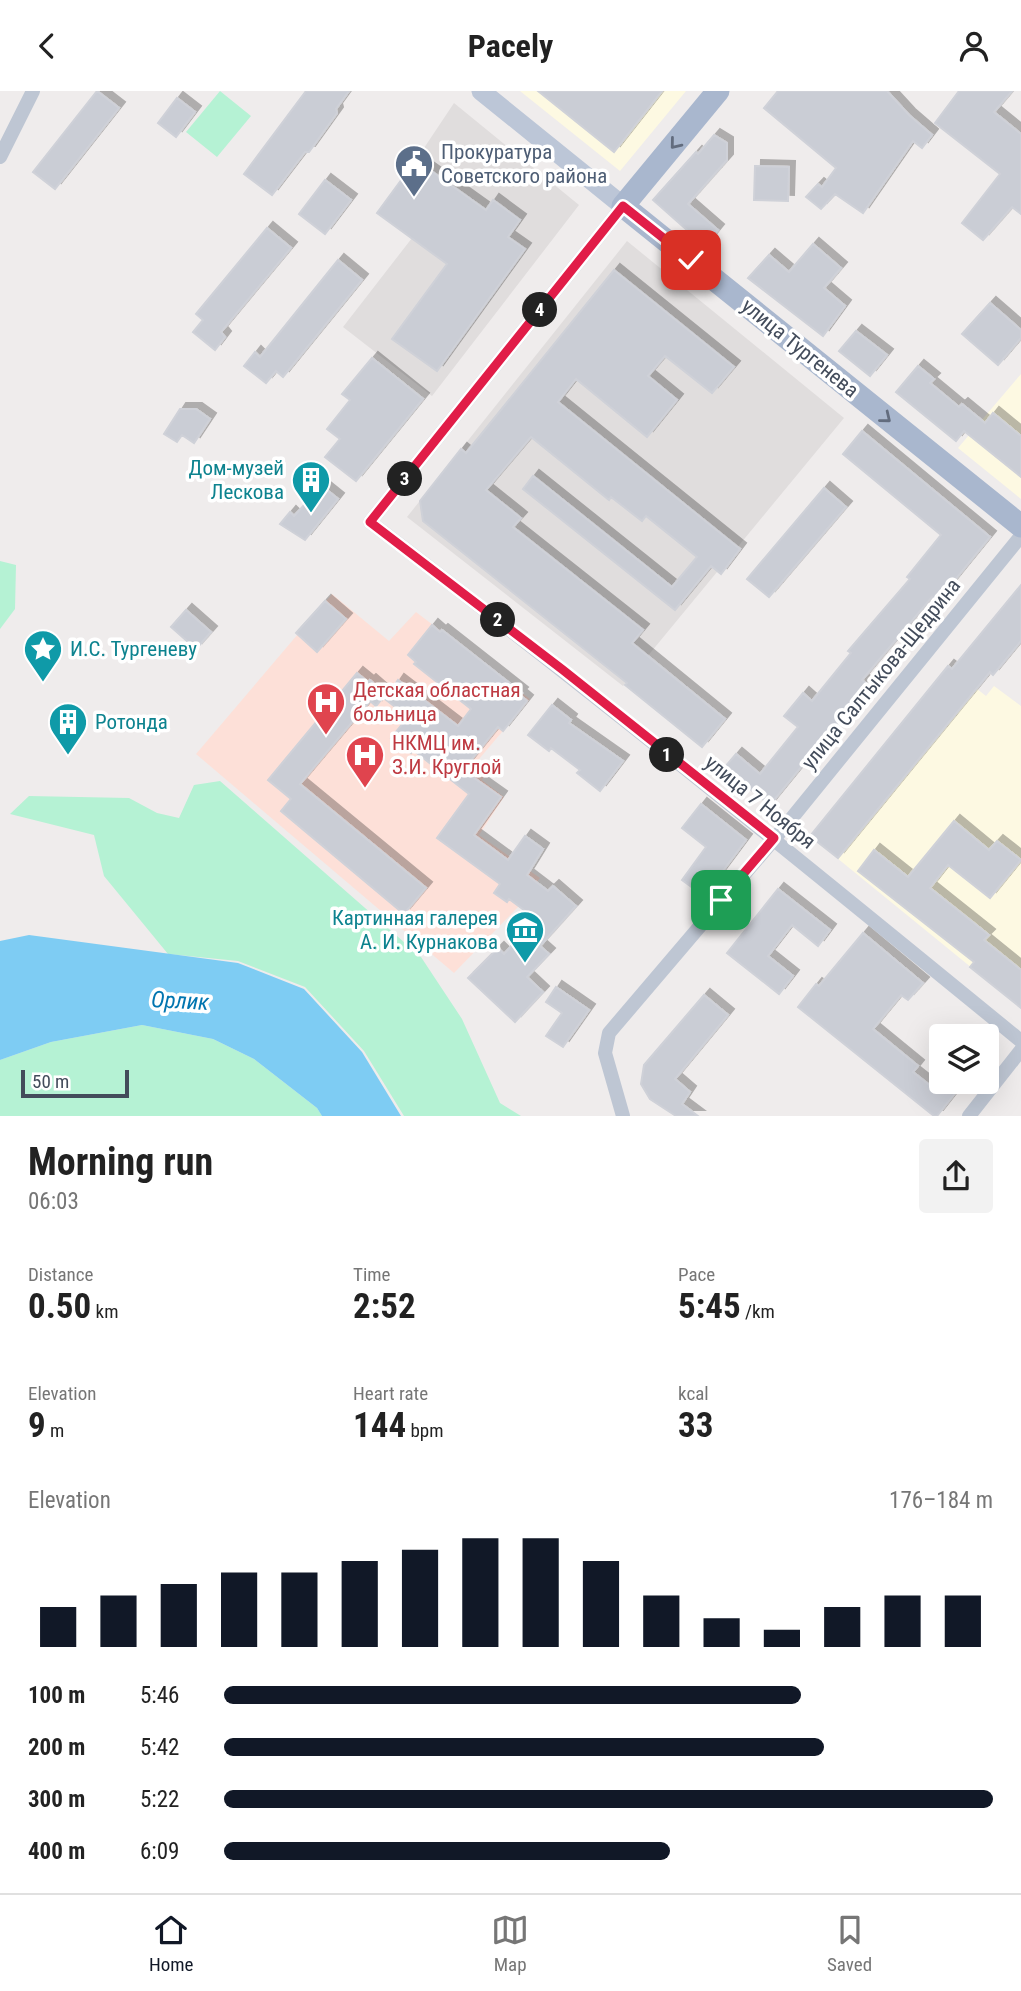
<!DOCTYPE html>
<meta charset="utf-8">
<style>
:root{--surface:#fff;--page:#f2f2f2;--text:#222;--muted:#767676;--line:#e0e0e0;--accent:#111827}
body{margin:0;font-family:"Roboto Condensed",sans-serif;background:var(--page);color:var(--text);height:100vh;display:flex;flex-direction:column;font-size:26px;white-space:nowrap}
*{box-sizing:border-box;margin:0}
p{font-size:23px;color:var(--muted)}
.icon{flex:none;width:38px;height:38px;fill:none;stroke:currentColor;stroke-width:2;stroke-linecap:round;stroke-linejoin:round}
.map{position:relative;height:1025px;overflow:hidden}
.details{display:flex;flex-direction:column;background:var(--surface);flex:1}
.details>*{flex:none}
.fabs{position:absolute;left:929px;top:933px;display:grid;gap:14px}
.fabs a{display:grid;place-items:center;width:70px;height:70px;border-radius:7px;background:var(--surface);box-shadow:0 7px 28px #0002;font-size:35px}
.scale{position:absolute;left:21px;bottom:18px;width:108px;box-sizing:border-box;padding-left:7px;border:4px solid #434c5b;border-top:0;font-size:19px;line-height:24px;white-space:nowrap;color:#434c5b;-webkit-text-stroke:5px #fff;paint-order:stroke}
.pin{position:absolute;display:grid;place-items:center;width:60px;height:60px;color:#fff;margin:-30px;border-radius:14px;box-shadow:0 4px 10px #0006}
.km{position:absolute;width:35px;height:35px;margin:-18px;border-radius:50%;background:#222;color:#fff;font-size:19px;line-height:35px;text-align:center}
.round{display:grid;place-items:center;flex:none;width:74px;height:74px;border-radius:7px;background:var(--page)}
.headline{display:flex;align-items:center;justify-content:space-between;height:119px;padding:0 28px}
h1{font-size:38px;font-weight:700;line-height:52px}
.metrics{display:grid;grid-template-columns:repeat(3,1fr);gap:10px;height:119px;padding:7px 28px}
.metrics div{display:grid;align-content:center}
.metrics b{font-size:35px;font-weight:700}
.metrics small{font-size:19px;font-weight:400}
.metrics p{font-size:19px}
.chart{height:196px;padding:14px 28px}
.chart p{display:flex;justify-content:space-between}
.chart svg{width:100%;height:126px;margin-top:7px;stroke:var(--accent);stroke-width:6}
ul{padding:0 28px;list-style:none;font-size:23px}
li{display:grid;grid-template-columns:112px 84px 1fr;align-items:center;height:52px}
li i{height:18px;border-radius:9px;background:var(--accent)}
header{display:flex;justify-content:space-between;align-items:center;height:91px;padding:0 28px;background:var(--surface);font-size:32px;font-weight:700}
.tabs{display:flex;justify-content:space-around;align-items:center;height:98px;border-top:2px solid var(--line);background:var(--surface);font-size:19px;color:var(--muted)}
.tabs a{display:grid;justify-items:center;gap:4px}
.tabs .current{color:var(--accent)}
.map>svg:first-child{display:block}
.commercial{fill:#fdf9e2}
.education{fill:#e0dddd}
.medical{fill:#fde0d8}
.green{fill:#b5f2d4}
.water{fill:#7eccf3}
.building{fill:#cacdd5;stroke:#cfd1d8;stroke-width:2;filter:url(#shadow)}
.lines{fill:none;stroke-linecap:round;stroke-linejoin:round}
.street{stroke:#bec6d3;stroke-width:14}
.secondary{stroke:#bcc6d7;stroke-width:19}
.primary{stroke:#a9b7ce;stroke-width:23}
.oneway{stroke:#626c7e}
.route-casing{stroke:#fff;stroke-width:14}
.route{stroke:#e11d48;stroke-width:9}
.labels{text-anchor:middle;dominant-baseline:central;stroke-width:7;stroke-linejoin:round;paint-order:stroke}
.service-label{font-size:21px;fill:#4e5e75;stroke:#fff;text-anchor:start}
.street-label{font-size:21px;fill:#434c5b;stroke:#fff}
.culture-label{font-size:21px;fill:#0d838f;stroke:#fff;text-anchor:end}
.health-label{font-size:21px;fill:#be3a42;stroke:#fff;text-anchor:start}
.water-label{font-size:23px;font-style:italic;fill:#0175b0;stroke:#fff}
</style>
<header><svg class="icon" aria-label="back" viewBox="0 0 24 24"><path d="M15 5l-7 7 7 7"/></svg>Pacely<svg class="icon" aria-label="person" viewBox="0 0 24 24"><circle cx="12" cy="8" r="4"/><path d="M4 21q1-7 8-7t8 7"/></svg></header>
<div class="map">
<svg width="1021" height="1025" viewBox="0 0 1021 1025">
<defs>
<filter id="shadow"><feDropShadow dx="6" dy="-6" stdDeviation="0" flood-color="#0004"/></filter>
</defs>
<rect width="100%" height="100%" fill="#efecec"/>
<!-- commercial -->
<path class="commercial" d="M520 0H686L620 80Z
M1021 283V408L958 357Z
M948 575 986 605 994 595 1021 615V917L810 745Z"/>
<!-- education -->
<path class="education" d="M454 12 579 114 432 305 343 236 412 147 485 119 416 69Z
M627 150 844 327 623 595 407 426Z"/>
<!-- medical -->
<path class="medical" d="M332 503 389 550 416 521 530 608 474 674 485 683 482 689 504 706 479 744 540 787 519 815 454 882 196 663Z"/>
<!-- green -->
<path class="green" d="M220 0 251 25 217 66 186 41Z
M0 470 16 474 15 518 0 538Z
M220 690 421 866 462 928 500 1012 521 1025H404L364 960 305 896 238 870 168 863 104 785 94 744 10 723 29 705 129 707 157 722 179 727 194 694Z
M142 934 213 948 254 968 317 1017 322 1025H0V969L51 951Z"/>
<!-- water -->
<path class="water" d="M29 844 238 872 304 898 362 961 401 1025H322L317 1017 254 968 213 948 142 934 51 951 0 969V850Z"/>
<!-- building -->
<path class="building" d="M97 0 119 17 55 98 33 81Z
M306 0H349L336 18 337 22 309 61H305L272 104 244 83Z
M538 0H662L614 61Z
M778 0H887L909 24 932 44 922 57 913 50 863 122 835 103 821 118 806 106 818 93 822 96 836 77 764 17Z
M959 0H1012L994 21 1021 43V123L1012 116 983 149 962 132 1000 83 935 32Z
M177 7 195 21 176 46 158 32Z
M714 44 727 52V69L688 113 718 139 705 155 653 109 696 61 698 63Z
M416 69 486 119 493 109 520 129 508 146 525 158 437 280 392 248 447 173 377 122Z
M755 75 789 76 788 110 754 109Z
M325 89 351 109 325 143 299 123Z
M267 137 291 157 221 241 225 246 215 259 193 241 203 229 196 223Z
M813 153 841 177 824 197 845 215 823 245 748 187 769 164 789 181Z
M338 169 362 189 283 286 276 280 266 292 244 275 255 261 260 266Z
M614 179 734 276 712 302 665 265 648 285 677 309 647 346 576 288 558 311 740 458 721 483 711 475 675 519 523 398 533 385 672 496 697 466 646 425 642 430 611 406 609 409 531 346 486 399 521 427 513 436 643 539 632 552 725 628 702 656 625 594 627 592 423 430 420 410 461 358 466 362Z
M990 212 1021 239V247L998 274 962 243Z
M856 240 887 264 870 285 839 260Z
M372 267 423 308 356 390 325 366 340 348 327 338 350 309 342 303Z
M918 275 934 288 930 292 959 316 962 313 985 332 993 322 1021 345V386L964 340 956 350 896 301Z
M180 318H196L210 328 194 352 182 344 177 351 164 343Z
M862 340 990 446 937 511 932 506 862 589 868 594 770 714 724 677 736 663 760 683 798 636 784 625 803 602 812 610 851 562 848 560 910 488 907 486 941 444 843 363Z
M322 395 338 408 305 449 280 433 290 421 294 425Z
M824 397 846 416 769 506 747 488Z
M1021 494V550L993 584 990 581 838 767 810 745 948 575 952 578Z
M325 510 346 528 317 561 296 542Z
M186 519 211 541 196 558 171 536Z
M432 534 440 541 442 539 522 602 520 604 527 610 503 640 498 636 463 679 501 706 474 744 508 769 525 745 543 758 527 784 548 800 553 795 576 815 540 855 549 863 527 886 543 901 515 931 468 887 498 857 504 863 536 828 509 808 507 811 494 802 500 793 437 747 469 703 413 659 411 662 391 647 408 626 385 608 398 589 458 635 471 618 414 573 416 571 408 564Z
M357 582 368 591 370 589 386 603 376 615 370 610 300 693 426 797 404 823 281 720 291 708 268 689Z
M552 614 571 629 569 632 623 670 600 700 577 682 580 679 551 657 549 660 528 644Z
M701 713 746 749 704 805 682 789 706 756 682 737Z
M954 730 989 759 997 750 1021 769 990 807 948 774 930 797 989 844 984 849 1021 879V917L970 876 974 871 858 780 874 759 908 786Z
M778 798 830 839 818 855 792 834 768 865 793 885 779 903 727 862Z
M863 842 923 892 908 909 901 904 873 938 918 975 913 981 937 1000 944 991 956 1001 937 1025H934L798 916 816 893 819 895Z
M556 896 589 919 563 956 546 945 562 922 546 911Z
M704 904 728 924 675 988 690 1001 682 1013 698 1025H676L650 1008 641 993 644 974Z"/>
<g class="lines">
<!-- street -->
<path class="street" d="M0 66 33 0
M623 115 370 431C591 599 806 774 1021 950
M623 1025 605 962 609 942 787 733 1021 445
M969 1025 1021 959"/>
<!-- secondary -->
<path class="secondary" d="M481 0 623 115"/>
<!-- primary -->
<path class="primary" d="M718 0 623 115 1021 435"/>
</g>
<!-- one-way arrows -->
<defs><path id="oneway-chevron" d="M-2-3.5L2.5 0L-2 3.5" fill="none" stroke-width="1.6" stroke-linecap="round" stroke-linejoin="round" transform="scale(1.75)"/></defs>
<g class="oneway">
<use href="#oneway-chevron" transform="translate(675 53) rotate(129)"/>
<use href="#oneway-chevron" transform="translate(886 327) rotate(39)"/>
</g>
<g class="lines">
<!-- route casing -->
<g class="route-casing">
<path id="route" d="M691 169 623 115 370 431 563 579 774 747 721 809"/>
</g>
<!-- route -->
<use href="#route" class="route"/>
</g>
<!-- icons -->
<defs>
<g id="civic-pin" transform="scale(2.0125)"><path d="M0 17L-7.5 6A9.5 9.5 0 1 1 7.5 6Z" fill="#5c6f8a" stroke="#fff"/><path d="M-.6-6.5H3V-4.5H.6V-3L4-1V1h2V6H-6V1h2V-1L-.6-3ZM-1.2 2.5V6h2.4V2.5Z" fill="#fff"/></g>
<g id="building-pin" transform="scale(2.0125)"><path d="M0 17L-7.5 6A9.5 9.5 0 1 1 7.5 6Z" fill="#0f9aa8" stroke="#fff"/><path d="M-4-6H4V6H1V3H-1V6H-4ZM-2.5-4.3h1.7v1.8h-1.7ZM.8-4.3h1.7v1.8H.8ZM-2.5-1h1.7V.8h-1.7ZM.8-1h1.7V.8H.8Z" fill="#fff"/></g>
<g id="sight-pin" transform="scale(2.0125)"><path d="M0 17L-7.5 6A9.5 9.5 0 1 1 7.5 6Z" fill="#0f9aa8" stroke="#fff"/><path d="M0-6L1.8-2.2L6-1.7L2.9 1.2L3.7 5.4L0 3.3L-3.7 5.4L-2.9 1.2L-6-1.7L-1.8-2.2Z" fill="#fff"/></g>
<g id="hospital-pin" transform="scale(2.0125)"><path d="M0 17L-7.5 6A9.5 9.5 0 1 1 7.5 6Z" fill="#e0444e" stroke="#fff"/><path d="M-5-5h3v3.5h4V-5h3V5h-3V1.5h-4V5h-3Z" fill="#fff"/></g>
<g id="museum-pin" transform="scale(2.0125)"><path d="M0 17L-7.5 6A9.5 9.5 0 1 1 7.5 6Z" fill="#0f9aa8" stroke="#fff"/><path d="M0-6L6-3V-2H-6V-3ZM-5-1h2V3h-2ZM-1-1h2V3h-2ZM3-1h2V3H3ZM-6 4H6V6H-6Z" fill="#fff"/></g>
</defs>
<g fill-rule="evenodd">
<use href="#civic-pin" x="414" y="73"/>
<use href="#building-pin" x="311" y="389"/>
<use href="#sight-pin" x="43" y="558"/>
<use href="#hospital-pin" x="326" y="611"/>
<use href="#building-pin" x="68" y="631"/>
<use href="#hospital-pin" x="365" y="664"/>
<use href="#museum-pin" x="525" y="839"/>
</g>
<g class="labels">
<!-- service labels -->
<g class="service-label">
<text x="441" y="61">Прокуратура<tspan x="441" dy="24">Советского района</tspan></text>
</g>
<!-- street labels -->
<g class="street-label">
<text transform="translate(800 257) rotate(39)">улица Тургенева</text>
<text transform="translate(881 583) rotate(-51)">улица Салтыкова-Щедрина</text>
<text transform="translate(760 711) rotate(39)">улица 7 Ноября</text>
</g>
<!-- culture labels -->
<g class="culture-label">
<text x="284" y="377">Дом-музей<tspan x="284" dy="24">Лескова</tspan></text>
<text x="70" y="558" text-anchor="start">И.С. Тургеневу</text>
<text x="95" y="631" text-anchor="start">Ротонда</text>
<text x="498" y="827">Картинная галерея<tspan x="498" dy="24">А. И. Курнакова</tspan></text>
</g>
<!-- health labels -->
<g class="health-label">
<text x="353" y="599">Детская областная<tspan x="353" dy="24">больница</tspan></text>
<text x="392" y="652">НКМЦ им.<tspan x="392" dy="24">З.И. Круглой</tspan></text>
</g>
<!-- water labels -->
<g class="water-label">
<text transform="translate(180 910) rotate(3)">Орлик</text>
</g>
</g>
</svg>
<div class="fabs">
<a><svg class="icon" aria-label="layers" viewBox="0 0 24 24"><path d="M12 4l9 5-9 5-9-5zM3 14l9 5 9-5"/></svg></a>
</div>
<div class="scale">50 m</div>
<div class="pin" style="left:721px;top:809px;background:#1e9e55"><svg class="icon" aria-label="arrive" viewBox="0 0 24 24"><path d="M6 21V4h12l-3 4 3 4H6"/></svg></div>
<div class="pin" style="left:691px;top:169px;background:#d93025"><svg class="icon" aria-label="check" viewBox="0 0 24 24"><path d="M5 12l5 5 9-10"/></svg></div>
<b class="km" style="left:667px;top:664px">1</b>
<b class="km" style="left:498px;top:529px">2</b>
<b class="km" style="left:405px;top:388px">3</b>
<b class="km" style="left:540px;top:219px">4</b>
</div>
<section class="details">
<div class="headline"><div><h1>Morning run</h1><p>06:03</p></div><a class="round"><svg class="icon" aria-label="share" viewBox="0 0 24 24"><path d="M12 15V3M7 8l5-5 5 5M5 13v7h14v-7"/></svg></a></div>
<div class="metrics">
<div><p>Distance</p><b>0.50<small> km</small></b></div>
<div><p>Time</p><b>2:52</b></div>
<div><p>Pace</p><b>5:45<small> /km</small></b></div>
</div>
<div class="metrics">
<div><p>Elevation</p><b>9<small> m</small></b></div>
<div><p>Heart rate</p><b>144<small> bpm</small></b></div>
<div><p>kcal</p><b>33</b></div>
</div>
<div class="chart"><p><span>Elevation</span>176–184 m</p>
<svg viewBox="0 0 160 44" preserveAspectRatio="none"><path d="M5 44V30M15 44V26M25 44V22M35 44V18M45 44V18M55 44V14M65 44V10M75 44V6M85 44V6M95 44V14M105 44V26M115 44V34M125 44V38M135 44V30M145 44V26M155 44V26"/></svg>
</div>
<ul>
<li><b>100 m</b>5:46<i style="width:75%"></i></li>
<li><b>200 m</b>5:42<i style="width:78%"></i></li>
<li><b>300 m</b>5:22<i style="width:100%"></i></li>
<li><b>400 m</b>6:09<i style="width:58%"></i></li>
</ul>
</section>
<nav class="tabs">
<a class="current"><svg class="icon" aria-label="home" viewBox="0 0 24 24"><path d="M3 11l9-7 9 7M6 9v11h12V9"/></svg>Home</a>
<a><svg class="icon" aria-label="map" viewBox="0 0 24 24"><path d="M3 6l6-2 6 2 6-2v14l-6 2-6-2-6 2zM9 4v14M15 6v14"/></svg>Map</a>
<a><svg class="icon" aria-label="saved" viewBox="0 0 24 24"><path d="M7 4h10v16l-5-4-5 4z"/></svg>Saved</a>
</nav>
